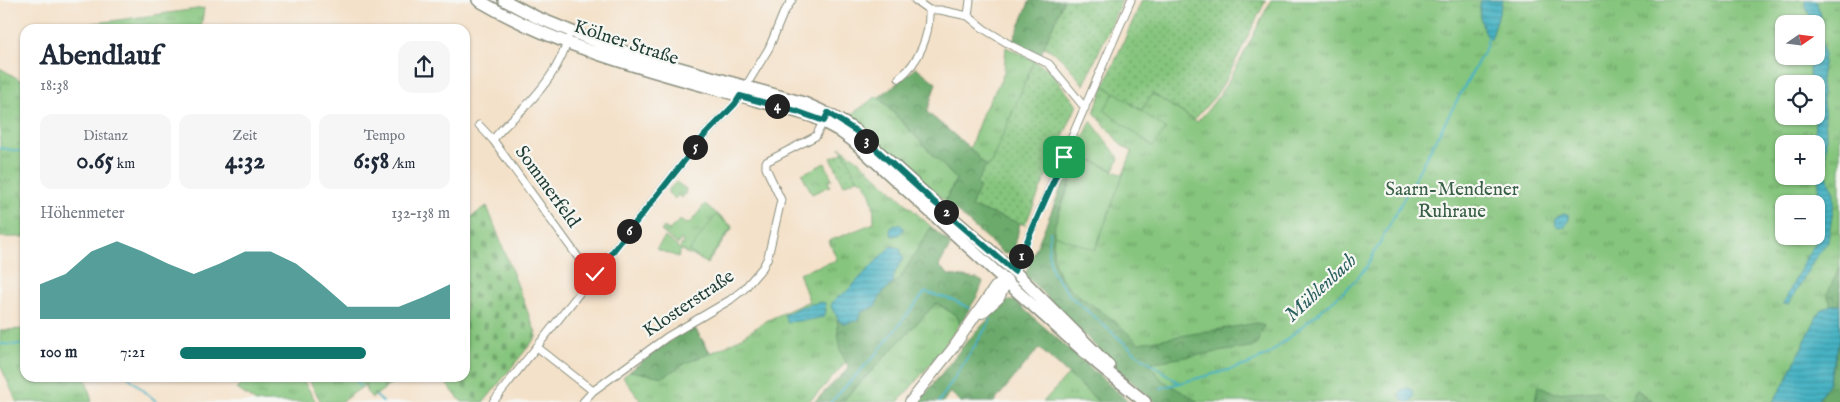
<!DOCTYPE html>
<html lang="de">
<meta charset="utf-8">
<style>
:root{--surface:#fff;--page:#f6f6f7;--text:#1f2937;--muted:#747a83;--accent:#0f766e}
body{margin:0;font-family:"IM FELL English",serif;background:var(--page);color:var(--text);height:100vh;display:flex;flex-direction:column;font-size:19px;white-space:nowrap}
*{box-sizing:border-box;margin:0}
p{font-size:16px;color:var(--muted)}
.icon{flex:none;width:28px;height:28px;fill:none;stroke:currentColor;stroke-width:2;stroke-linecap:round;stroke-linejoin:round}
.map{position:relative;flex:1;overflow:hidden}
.drawer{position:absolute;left:20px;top:24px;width:450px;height:358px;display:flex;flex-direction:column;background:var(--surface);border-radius:15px;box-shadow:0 1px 4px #0004}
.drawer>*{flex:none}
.needle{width:32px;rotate:76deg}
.tools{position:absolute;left:1775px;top:15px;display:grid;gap:10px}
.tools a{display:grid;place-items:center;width:50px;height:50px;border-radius:10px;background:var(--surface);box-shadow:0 1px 4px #0004;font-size:25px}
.pin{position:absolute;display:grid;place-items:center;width:42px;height:42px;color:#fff;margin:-21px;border-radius:10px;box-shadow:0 2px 8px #0006}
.km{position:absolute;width:25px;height:25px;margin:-12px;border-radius:50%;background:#222;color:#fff;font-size:14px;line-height:25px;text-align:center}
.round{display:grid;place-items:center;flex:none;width:52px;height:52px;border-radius:15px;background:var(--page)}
.headline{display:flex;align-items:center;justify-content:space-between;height:85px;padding:0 20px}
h1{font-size:28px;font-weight:700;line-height:38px}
.figures{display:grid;grid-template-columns:repeat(3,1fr);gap:8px;height:85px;padding:5px 20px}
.figures div{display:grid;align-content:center;border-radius:12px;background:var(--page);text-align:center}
.figures b{font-size:25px;font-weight:700}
.figures small{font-size:14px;font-weight:400}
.figures p{font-size:14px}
.chart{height:140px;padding:10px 20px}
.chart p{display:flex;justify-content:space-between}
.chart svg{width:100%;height:90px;margin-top:5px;fill:var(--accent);opacity:.7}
ul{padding:0 20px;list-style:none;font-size:16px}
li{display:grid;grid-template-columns:80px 60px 1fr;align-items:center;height:38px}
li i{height:12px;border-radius:6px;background:var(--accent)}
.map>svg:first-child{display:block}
.grass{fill:url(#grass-tufts);stroke:#528158;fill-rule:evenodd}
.forest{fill:url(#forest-crowns);stroke:#467450}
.cemetery{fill:url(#cemetery-stones);stroke:#528158}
.garden{fill:url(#garden-dots);stroke:#528158}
.pitch{fill:#85c57d;stroke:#528158}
.water{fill:url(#water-rules);stroke:#32787c}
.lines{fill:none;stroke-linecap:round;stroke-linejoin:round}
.stream{stroke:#46b2c3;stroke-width:2}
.minor-casing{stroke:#8a8f7e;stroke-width:9}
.secondary-casing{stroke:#8a8f7e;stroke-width:12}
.primary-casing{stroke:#8a8f7e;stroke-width:14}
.minor{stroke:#fff;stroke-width:7}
.secondary{stroke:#fff;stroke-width:10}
.primary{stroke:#fff;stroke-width:11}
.route-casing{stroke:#fff;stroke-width:10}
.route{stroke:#0f766e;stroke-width:6}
.labels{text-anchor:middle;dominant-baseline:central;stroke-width:4.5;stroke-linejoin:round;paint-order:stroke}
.street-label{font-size:19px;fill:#1f3d34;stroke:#f6f6f2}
.park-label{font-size:19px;fill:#385f46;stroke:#f6f6f2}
.water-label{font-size:20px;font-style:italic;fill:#2b605f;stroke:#f6f6f2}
</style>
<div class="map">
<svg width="1840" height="402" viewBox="0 0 1840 402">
<defs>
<pattern id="grass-tufts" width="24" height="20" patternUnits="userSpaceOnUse" patternTransform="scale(1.25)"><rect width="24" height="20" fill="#85c57d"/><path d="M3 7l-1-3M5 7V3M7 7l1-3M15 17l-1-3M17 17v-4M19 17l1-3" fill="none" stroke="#6ca167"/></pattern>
<pattern id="forest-crowns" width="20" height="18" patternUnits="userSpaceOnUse" patternTransform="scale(1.25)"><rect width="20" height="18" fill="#6caa6c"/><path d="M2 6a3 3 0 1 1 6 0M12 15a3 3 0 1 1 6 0" fill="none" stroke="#588c5a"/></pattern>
<pattern id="cemetery-stones" width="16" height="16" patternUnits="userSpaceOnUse" patternTransform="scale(1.25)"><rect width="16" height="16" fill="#85c57d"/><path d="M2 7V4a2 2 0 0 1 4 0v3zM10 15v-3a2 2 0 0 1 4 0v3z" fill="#6ca167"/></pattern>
<pattern id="garden-dots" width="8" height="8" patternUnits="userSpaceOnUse" patternTransform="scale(1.25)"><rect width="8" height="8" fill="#85c57d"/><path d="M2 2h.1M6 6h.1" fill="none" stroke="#6ca167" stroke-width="1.8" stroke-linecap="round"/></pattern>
<pattern id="water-rules" width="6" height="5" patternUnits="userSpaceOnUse" patternTransform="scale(1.25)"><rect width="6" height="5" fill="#46b2c3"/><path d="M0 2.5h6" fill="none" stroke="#3a929f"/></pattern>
</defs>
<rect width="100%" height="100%" fill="#f6f6f2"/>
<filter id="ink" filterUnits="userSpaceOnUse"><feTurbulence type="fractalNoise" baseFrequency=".02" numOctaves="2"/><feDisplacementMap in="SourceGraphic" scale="10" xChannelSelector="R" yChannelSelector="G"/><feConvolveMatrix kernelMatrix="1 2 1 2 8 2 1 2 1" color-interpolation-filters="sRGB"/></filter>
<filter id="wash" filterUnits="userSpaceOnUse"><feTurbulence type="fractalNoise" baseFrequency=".0096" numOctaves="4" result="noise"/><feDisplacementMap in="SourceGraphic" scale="20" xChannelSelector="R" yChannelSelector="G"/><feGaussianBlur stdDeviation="1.12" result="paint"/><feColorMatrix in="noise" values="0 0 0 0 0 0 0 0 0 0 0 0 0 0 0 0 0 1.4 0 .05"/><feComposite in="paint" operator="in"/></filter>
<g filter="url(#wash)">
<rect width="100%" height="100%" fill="#f4e1c9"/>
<!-- grass -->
<path class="grass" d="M1271 0H1840V402H1163L1077 295C1056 275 1051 265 1054 235L1095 249 1132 151 1121 145 1094 112 1104 86 1141 110 1153 94 1197 122C1231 87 1249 42 1271 0ZM1784 24H1816V56H1784ZM1784 84H1816V116H1784ZM1784 144H1816V176H1784ZM1784 204H1816V236H1784Z
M204 8 201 29H69L75 26Z
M1006 47 1034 61 990 166H986L970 148 983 112 1001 80 1004 72Z
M0 68 22 81 25 76V237H0Z
M877 96 956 179 945 201 848 117Z
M1091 121 1119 158 1114 170 1081 156 1077 152Z
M840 147 863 164 939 234 846 362 821 390 808 402H638L640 400 623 377C645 359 668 340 694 327L711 353 732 343 768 320 809 301 799 273 837 260 829 241 874 223C874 203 873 199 864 181L857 179Z
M825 163 832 179 828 181 830 186 812 194 802 174Z
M676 182 686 189 685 194 682 198 678 195 675 199 668 193V190Z
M705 204 733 227 707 264 697 257 685 253V251L681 250 678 257 656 249 665 237 680 249 683 240H680L678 245 661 231 664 227 669 230 680 220 686 224 690 223Z
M936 303 957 316 960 324 929 366 898 402H842Z
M25 329V376H85L92 402H17L0 365V330Z
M1069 374 1099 402H1043Z
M245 376H301L316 402H256L237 389Z
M307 376H367L371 381 341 402H321Z"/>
<!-- forest -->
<path class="forest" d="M1030 0H1064L1041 54 1026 49 1013 41Z
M916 67 936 83 927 112 970 148 986 166 976 184 980 187 971 207 1020 223 1014 251 1004 254 945 201 956 179 879 97 910 73Z
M1076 152 1081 156C1068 190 1035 250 1065 283 1079 298 1097 307 1113 320 1122 327 1130 336 1139 343L1257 323 1264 326 1256 346 1148 363 1163 381 1199 402H1155L1121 372 1025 275Z
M931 227 951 244 939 266 949 275 977 279 983 282 978 295 960 324 957 316 936 303 842 402H814L849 368 840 350 837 319 840 322 875 306 883 292 900 278Z
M1840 267V305H1831L1827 294Z
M1006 301H1015L1129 402H1099L1039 348 994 402H961L950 392 943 402H919L968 340Z
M694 327 710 353 686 363 663 377 630 371 682 332Z
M1840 339V395L1835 402H1817L1828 384Z
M1538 385 1555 393 1599 390 1611 402H1535Z
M1636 389 1652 402H1627L1632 398Z"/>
<!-- cemetery -->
<path class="cemetery" d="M487 206 537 336 484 402H462L439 376H465V221Z
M353 376H402L372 398 366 391 365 385Z"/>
<!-- garden -->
<path class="garden" d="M1064 0H1122L1084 85C1072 71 1062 55 1044 47Z
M1142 0H1266L1228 76 1217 94 1194 120 1153 94 1141 110 1104 86Z
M1034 61 1048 69 1077 105 1025 225C1007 218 989 213 971 207L980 187 976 184 986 166 990 165Z
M844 152 857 179 844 185 831 158Z"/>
<!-- pitch -->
<path class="pitch" d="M1115 92 1166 129 1153 147 1104 110Z
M1081 156 1123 175 1095 250 1054 235 1055 224Z
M716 215 732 227 706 263 689 251Z"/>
<!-- water -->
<path class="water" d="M1481 0H1503L1491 40C1481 32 1478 11 1481 0Z
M1804 0H1816L1823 23 1820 35 1824 56 1821 81 1826 130V175L1834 190V203L1828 241 1814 260 1789 304H1783L1808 254 1816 242 1815 204 1819 186 1816 144H1814L1815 116H1816V84H1811L1809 74 1810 56H1816V24H1810V18Z
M1564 214H1568L1569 220 1565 226 1558 227 1554 222 1555 218Z
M895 224 901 225 904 228C901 234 898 236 892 236L890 232 891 227Z
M891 246 900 248 903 258 894 275 893 283 883 292 875 306 862 312 857 321 844 324 840 322 831 307 832 303 836 298 846 292Z
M821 302 825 303 826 311 824 317 809 320 787 322 784 315 800 307Z
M1831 305H1840V339L1828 384 1817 402H1773L1785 382 1820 310Z
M1400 395a7 7 0 1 1 14 0a7 7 0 1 1-14 0Z"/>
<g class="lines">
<!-- stream -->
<path class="stream" d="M0 148 25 152
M1050 232 1048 253 1053 273 1070 296 1136 353 1179 383
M0 344 25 345
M127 376 157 402
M352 376 360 386
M1161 388 1247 365 1269 354 1348 288 1366 268 1486 47 1488 37
M376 396 383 402
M831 402 877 353 925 292 953 300 969 308
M939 402 991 320"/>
</g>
</g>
<g filter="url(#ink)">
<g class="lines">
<!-- minor casing -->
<g class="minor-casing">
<path id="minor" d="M915 0 929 10H940L968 16 984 29 1014 47 1049 64 1085 108
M968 16 970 0
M899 78C919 63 930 35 929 10
M479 125 493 140 580 260 595 274
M493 140C502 127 514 118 525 107 544 87 560 66 568 39
M1014 271 1131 0
M537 347 593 391 583 402
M593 391 667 337 730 300 744 289 763 267 768 257 781 200 766 168V162L816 136 824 120
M493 402 704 136 735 104 769 48 783 14 792 0"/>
</g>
<!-- secondary casing -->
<g class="secondary-casing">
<path id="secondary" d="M982 313 999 298 1007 280
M910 402 953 348 995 287 1006 281"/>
</g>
<!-- primary casing -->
<g class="primary-casing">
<path id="primary" d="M478 0C581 61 701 82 814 117L838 130 852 140 1020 294 1098 364 1145 402
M504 0 536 17 597 42 637 56 804 103C823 111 839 119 856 131L934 202 1014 271 1109 366"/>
</g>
<!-- minor -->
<use href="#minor" class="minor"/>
<!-- secondary -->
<use href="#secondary" class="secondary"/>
<!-- primary -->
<use href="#primary" class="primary"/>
</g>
</g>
<g class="lines" filter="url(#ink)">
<!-- route casing -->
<g class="route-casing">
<path id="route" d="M595 274 704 136 735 104 740 96 796 111 824 121 828 113 856 131 934 202 1014 271 1064 157"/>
</g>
<!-- route -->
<use href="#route" class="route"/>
</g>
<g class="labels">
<!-- street labels -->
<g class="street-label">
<text transform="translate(626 43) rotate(18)">Kölner Straße</text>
<text transform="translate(547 187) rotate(54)">Sommerfeld</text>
<text transform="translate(689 304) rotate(-34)">Klosterstraße</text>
</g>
<!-- park labels -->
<g class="park-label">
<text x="1452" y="190">Saarn-Mendener<tspan x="1452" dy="22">Ruhraue</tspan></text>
</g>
<!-- water labels -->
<g class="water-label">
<text transform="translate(1321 288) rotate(-43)">Mühlenbach</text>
</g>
</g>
</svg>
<div class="tools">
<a><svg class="needle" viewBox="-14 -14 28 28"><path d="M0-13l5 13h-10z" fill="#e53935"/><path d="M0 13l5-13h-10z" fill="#747a83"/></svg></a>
<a><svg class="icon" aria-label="locate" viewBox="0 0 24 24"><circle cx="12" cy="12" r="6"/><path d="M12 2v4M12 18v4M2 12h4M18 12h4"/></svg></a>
<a>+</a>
<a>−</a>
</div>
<div class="pin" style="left:1064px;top:157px;background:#1e9e55"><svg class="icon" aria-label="arrive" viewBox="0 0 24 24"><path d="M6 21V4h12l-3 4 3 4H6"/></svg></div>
<div class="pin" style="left:595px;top:274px;background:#d93025"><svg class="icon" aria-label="check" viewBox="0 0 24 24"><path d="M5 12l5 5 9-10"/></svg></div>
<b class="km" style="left:1021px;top:256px">1</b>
<b class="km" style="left:946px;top:212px">2</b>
<b class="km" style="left:866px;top:141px">3</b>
<b class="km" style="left:777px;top:106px">4</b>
<b class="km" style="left:695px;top:147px">5</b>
<b class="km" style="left:629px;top:231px">6</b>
<section class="drawer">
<div class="headline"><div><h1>Abendlauf</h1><p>18:38</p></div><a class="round"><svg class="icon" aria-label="share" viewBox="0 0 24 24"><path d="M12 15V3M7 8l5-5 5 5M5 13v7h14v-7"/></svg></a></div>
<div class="figures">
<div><p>Distanz</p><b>0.65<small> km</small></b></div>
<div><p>Zeit</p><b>4:32</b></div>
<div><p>Tempo</p><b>6:58<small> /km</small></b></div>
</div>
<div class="chart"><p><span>Höhenmeter</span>132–138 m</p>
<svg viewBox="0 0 160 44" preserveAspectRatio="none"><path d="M0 44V27L10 22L20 11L30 6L40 11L50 17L60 22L70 17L80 11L90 11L100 17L110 27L120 38L130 38L140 38L150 33L160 27V44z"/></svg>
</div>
<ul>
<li><b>100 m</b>7:21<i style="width:69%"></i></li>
</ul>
</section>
</div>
